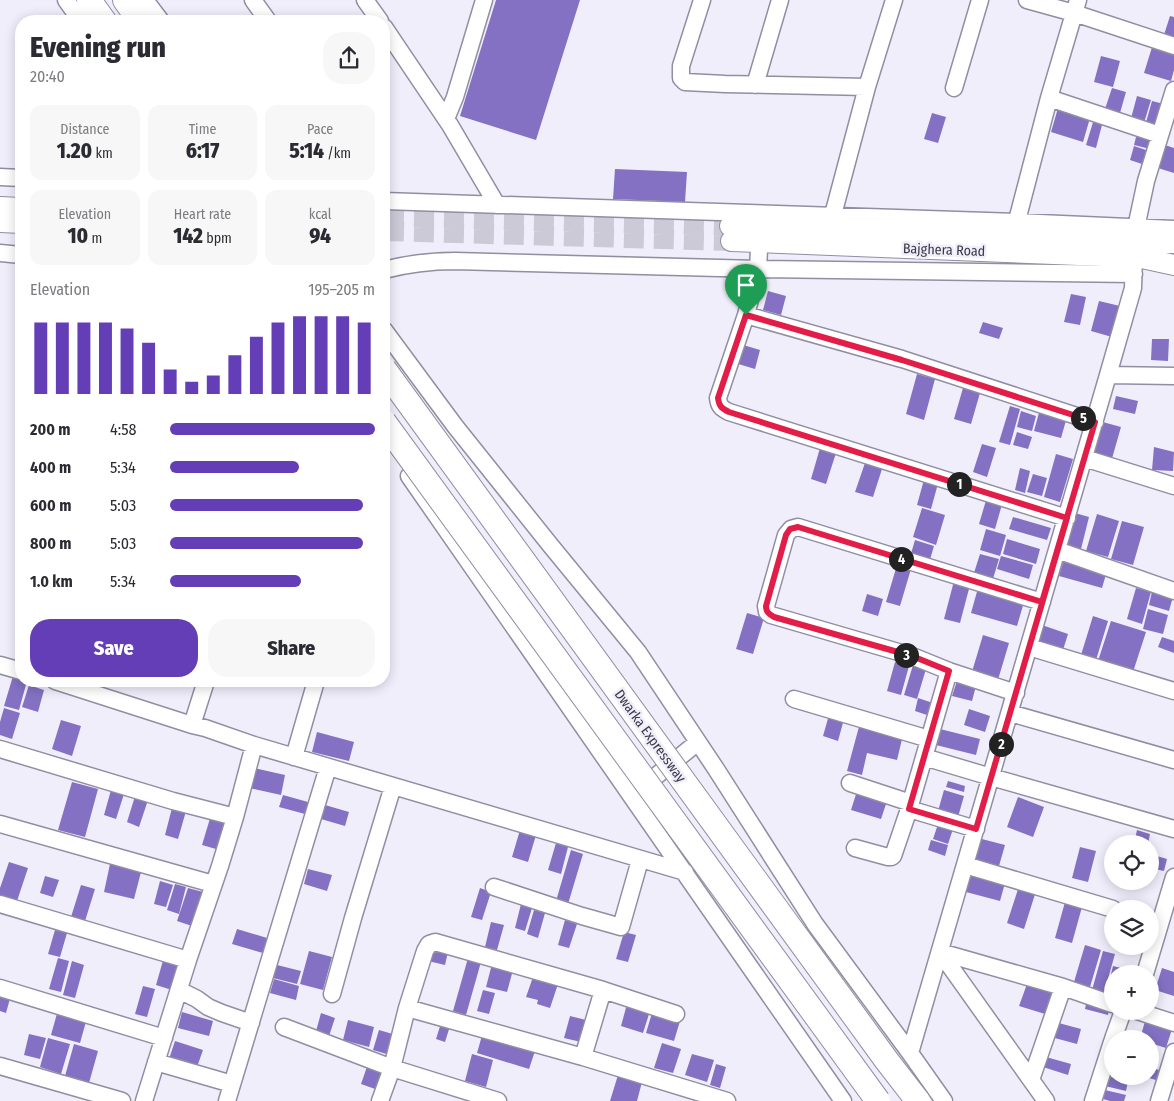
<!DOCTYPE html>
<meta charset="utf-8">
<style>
:root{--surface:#fff;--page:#f7f7f7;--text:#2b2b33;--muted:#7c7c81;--accent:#643eb6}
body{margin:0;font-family:"Fira Sans Condensed",sans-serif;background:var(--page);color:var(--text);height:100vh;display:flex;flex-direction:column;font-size:19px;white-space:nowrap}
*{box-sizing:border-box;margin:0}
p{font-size:16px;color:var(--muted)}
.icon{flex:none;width:28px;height:28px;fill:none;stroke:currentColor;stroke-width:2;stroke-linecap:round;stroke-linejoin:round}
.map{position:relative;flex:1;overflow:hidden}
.panel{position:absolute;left:15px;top:15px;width:375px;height:672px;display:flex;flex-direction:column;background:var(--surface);border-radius:20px;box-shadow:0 2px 12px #0003}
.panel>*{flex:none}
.controls{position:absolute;left:1104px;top:835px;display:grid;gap:10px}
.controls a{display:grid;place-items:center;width:55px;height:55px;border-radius:50%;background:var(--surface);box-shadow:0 2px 12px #0003;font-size:25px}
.pin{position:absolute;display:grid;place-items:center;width:42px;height:42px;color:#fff;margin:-51px -21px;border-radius:50% 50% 50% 0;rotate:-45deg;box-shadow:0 0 5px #0007}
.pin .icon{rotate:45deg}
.km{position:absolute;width:25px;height:25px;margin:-12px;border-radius:50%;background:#222;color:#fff;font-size:14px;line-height:25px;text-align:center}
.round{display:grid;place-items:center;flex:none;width:52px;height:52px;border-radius:20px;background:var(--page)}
.overview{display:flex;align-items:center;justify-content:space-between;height:85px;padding:0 15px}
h1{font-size:28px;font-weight:800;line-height:38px}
.metrics{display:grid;grid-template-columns:repeat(3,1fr);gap:8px;height:85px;padding:5px 15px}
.metrics div{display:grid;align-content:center;border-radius:12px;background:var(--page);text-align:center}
.metrics b{font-size:21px;font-weight:800}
.metrics small{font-size:14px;font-weight:400}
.metrics p{font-size:14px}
.chart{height:140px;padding:10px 15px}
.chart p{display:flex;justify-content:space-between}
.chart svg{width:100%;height:90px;margin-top:5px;stroke:var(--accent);stroke-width:6}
.action{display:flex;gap:10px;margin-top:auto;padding:10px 15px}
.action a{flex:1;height:58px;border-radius:20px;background:var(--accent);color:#fff;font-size:20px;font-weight:800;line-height:58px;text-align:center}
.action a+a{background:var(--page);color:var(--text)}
ul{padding:0 15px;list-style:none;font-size:16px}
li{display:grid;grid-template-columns:80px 60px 1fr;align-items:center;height:38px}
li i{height:12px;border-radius:6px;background:var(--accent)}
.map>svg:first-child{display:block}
.building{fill:#8471c3}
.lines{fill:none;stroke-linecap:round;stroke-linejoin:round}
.major-tunnel{stroke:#cccad7;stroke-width:20;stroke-dasharray:20 10;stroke-linecap:butt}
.minor-casing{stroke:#918ea2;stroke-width:19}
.major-casing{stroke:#918ea2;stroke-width:22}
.highway-casing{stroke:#918ea2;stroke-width:26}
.minor{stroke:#fff;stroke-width:16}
.major{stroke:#fff;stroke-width:20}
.highway{stroke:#fff;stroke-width:24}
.highway-bridge-casing{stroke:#918ea2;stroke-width:26;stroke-linecap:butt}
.highway-bridge{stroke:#fff;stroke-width:24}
.route-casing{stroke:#fff;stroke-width:10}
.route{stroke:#e11d48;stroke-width:6}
.labels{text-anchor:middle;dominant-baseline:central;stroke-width:5;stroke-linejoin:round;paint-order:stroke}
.street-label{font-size:14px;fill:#3a3942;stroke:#f1eefc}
</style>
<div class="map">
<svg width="1174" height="1101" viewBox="0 0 1174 1101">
<rect width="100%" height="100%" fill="#f1eefc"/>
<!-- building -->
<path class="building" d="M496 0H580L536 140 460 116Z
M1170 16 1174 17V41L1163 38Z
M1153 44 1174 50V70L1171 81 1144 73Z
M1101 56 1120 61 1113 87 1094 82Z
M1112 88 1126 92 1120 113 1105 109Z
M1137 96 1151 100 1143 126 1130 122Z
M1152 101 1164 104 1157 130 1145 126Z
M1058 108 1090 118 1083 142 1051 132Z
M932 113 946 117 938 143 924 139Z
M1094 119 1103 121 1096 148 1086 145Z
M1137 133 1153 137 1150 149 1134 145Z
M1165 145 1174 148V173L1158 168Z
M1134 146 1149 151 1145 165 1130 160Z
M615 169 687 172 685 202 613 199Z
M768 291 786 296 781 315 763 310Z
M1071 294 1086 297 1080 325 1064 322Z
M1099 301 1120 306 1112 337 1091 331Z
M983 322 1003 328 999 339 979 333Z
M1152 339H1169L1168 361 1151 360Z
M740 344 760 350 755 369 735 363Z
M917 374 935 379 924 420 906 414Z
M963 388 980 393 971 424 954 419Z
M1116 396 1138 401 1135 414 1113 409Z
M1010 406 1020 409 1010 445 999 442Z
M1040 409 1067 417 1061 438 1034 431Z
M1021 411 1036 416 1032 431 1017 427Z
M1099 421 1121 427 1111 462 1089 456Z
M1017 432 1032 437 1028 449 1013 445Z
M982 444 996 448 987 477 973 472Z
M1154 447 1174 452 1173 471 1152 470Z
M820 448 836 453 826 484 811 479Z
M1056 454 1073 459 1060 502 1044 497Z
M865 463 882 469 873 497 855 492Z
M1020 468 1030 471 1025 493 1015 490Z
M1033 474 1047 478 1042 496 1027 492Z
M925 476 939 480 931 509 917 505Z
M987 497 1003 501 995 529 979 524Z
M922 508 945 515 936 545 913 537Z
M1075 513 1089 517 1081 549 1067 545Z
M1097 514 1119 521 1108 557 1086 551Z
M1013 517 1051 528 1047 540 1009 529Z
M1122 521 1144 527 1133 565 1111 559Z
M986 529 1006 535 1000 556 980 550Z
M1007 539 1040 549 1036 564 1003 554Z
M915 540 934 546 929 563 910 557Z
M980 554 999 559 992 582 973 576Z
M1001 556 1033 565 1029 579 997 569Z
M1064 559 1107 571 1102 588 1059 576Z
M897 565 911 569 900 606 886 602Z
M954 581 970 585 960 623 944 619Z
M1153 587 1174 593 1169 611 1149 605Z
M978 588 1024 602 1017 626 971 613Z
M1136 588 1151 592 1142 624 1127 619Z
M867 594 883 599 878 616 862 611Z
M1148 609 1168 615 1163 634 1143 629Z
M747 613 764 618 753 654 736 649Z
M1093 616 1108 621 1096 660 1081 655Z
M1111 621 1146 632 1133 672 1098 661Z
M1042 625 1068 634 1063 650 1037 641Z
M983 635 1009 643 997 683 971 675Z
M1162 637 1174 641V653L1158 647Z
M895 662 909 666 901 695 887 691Z
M913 665 926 669 917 699 904 695Z
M13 676 21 679V681H27L19 710 4 706Z
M957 681 976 686 972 701 952 696Z
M29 685 44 690 38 712 22 707Z
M918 698 936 704 933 717 915 711Z
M4 708 20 713 12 739 0 735V722Z
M969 709 990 716 985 732 964 725Z
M829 715 844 719 838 741 823 736Z
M61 720 81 726 72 756 52 749Z
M860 723 903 735 897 760 867 753 862 775 847 771Z
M940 729 980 739 976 755 936 745Z
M317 732 354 742 349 761 312 752Z
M254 768 285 775 281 795 249 788Z
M948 781 965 786 964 792 946 787Z
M72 782 98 789 85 837 58 830Z
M858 788 888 798 881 819 851 810Z
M111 790 124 794 116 819 104 815Z
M944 790 964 796 958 817 938 811Z
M136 793 149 797 139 827 127 822Z
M283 795 308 802 305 814 279 807Z
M1018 797 1044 807 1033 837 1007 827Z
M325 805 349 812 345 826 321 819Z
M172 808 186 811 178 839 165 835Z
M211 815 225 819 216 849 202 845Z
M938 824 953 829 948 844 933 839Z
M520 830 536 835 528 862 512 857Z
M1137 830 1150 834 1148 844H1134Z
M978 838 1005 845 999 866 973 858Z
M931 840 948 845 945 856 928 850Z
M556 843 568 847 561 874 548 870Z
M1080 847 1096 851 1088 882 1072 878Z
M571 850 583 854 568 904 556 901Z
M1150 854 1167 859 1164 871 1150 868Z
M9 862 28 868 17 901 0 896V888Z
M110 864 141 872 134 899 104 892Z
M308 869 332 875 327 891 304 884Z
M971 874 1005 883 1000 901 966 892Z
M45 876 59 880 53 897 40 893Z
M160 881 173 885 166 907 154 904Z
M1020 883 1037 888 1024 929 1007 923Z
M175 884 186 887 179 914 167 910Z
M81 885 95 889 85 921 71 917Z
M188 888 203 892 192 926 177 921Z
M480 888 491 892 482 920 471 917Z
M1065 902 1082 907 1072 943 1055 938Z
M521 904 532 908 525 931 515 928Z
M534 910 545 913 538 938 527 934Z
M565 920 577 924 569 948 558 945Z
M491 922 504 925 497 950 485 947Z
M237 929 267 938 263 953 232 944Z
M55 930 67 933 60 957 48 954Z
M624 932 636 935 628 962 616 959Z
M1085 945 1101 950 1090 987 1074 982Z
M432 948 448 952 445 965 428 961Z
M309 951 332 957 323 990 300 984Z
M1103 951 1115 954 1104 993 1092 990Z
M164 957 180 962 172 990 156 985Z
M58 958 69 961 61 992 49 989Z
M468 958 481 962 466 1015 453 1011Z
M72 961 84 965 75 998 63 995Z
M492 964 513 970 507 992 486 987Z
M277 965 301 971 297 984 273 978Z
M1113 966 1133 971V974H1112V979L1110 978Z
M1162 968 1174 972V996L1155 990Z
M533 977 559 981 550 1008 537 1004 538 1000 526 997Z
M274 979 299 986 296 1000 270 993Z
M1027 984 1052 992 1045 1014 1019 1006Z
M143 986 155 989 147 1017 135 1014Z
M483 990 495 993 489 1014 477 1011Z
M0 992 11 995 6 1013 0 1011Z
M1087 999 1110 1005 1108 1015 1085 1009Z
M627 1004 650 1011 643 1033 621 1026Z
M58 1010 87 1018 80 1043 51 1035Z
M182 1012 213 1021 209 1036 178 1028Z
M321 1013 335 1018 328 1039 315 1035Z
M652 1013 680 1021 674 1041 646 1033Z
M570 1016 586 1020 581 1042 564 1038Z
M348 1020 374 1027 369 1047 343 1040Z
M442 1020 451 1023 445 1042 436 1039Z
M1145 1021 1172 1029 1166 1048 1150 1043V1039H1140Z
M1055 1022 1081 1029 1077 1044 1051 1037Z
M379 1030 396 1035 390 1055 373 1050Z
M483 1032 536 1048 529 1069 477 1053Z
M29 1034 46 1038 40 1059 24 1055Z
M48 1038 70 1044 61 1074 40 1067Z
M175 1041 203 1050 197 1067 169 1059Z
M662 1043 681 1049 673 1073 654 1068Z
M74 1044 98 1051 89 1083 65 1076Z
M472 1054 493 1060 486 1087 465 1081Z
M692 1054 714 1060 707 1082 685 1075Z
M1046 1057 1071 1064 1068 1075 1043 1067Z
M369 1061 386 1067 378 1090 361 1084Z
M716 1064 726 1067 720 1088 710 1085Z
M1150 1067 1159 1070 1156 1080 1145 1077 1150 1076Z
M618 1075 642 1082 637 1101H610Z
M1108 1076 1128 1081 1126 1091 1105 1086Z
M1105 1090 1126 1095 1124 1101H1110L1103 1099Z"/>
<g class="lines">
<!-- major-tunnel -->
<path class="major-tunnel" d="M384 217 730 226
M384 231 731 241"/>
<!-- minor casing -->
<g class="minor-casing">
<path id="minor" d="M66 0 81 21
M145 0 161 21
M253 0 268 21
M365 0 380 21
M702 0 681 66V78L685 82 725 84 867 87
M1027 0 1074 13 1174 46
M384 27 450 125 497 205
M755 85 780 0
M954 88 980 0
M1049 98 1160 135
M446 119 455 97 484 0
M0 177 21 178
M384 201 1017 222 1174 229
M830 226 867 87 894 0
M760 230 758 269 746 315 718 398C719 406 721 408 729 412L1067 518
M1014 232 1049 98 1078 0
M1134 237 1146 181 1174 90
M0 253 21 255
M384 270C407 264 430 261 455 261L758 269 1134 274
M746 315 902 359 1095 422
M384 330 455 426 551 546 638 652 716 769 815 924 910 1053 944 1101
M1108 375 1174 376
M1084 458 1174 486
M409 476 843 1101
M1057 550 1174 591
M1029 647 1174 691
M0 665 21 671
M55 681 192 725 205 728 254 745 685 872
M1016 693 949 671 912 656 771 615 767 612 766 606 786 535 791 529 798 527 1042 602
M794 699 929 739
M1010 713 1174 760
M192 725 206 681
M0 749 173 801 235 817
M294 757 316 681
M924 757 991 777 1174 829
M850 783 911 803
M640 789 698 742
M909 809 976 829
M0 824 213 884
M855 848 888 857H891L893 856 909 809 949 671
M965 865 1113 909
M494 887 582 916 621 927 640 860
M0 904 188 960
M940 952 1046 1101
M940 952 1063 987 1112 1004
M1145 974 1174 877
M0 988 164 1038
M179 990 197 999 208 1007 222 1013 251 1023
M332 994 353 918 393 786
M407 1008 583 1057 727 1101
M1137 1011 1174 1023
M284 1027 392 1068 498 1101
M1113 1039 1123 1011
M910 1053 1108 375 1133 288 1134 258
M583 1057 603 990
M156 1062 232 1084
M0 1066 122 1101
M1031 1080 1063 987
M144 1101 188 960 220 866 235 817 254 745
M227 1101 328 767
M380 1101 392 1068 407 1008 425 951 429 944 435 942 603 990 676 1014
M1093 1101 1112 1042
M1159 1101 1174 1052"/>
</g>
<!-- major casing -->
<g class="major-casing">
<path id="major" d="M0 207 21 208
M0 222 21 223
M730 226 1128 243
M731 241 1129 257
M1136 243H1174
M1137 257 1174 265"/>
</g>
<!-- highway casing -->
<g class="highway-casing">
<path id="highway" d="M89 0 104 21
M125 0 140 21"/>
</g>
<!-- minor -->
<use href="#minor" class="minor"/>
<!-- major -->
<use href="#major" class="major"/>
<!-- highway -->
<use href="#highway" class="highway"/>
<!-- highway-bridge casing -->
<g class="highway-bridge-casing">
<path id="highway-bridge" d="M384 369 887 1061 918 1101
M384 422 878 1101"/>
</g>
<!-- highway-bridge -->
<use href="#highway-bridge" class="highway-bridge"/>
</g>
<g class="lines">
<!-- route casing -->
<g class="route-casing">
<path id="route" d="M746 315 718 398C719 406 721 408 729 412L1067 518C1036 621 1006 725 976 829L909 809 949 671 912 656 774 617C769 614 766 612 766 606L786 535 790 529 798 527 1042 602 1095 422 902 360 746 315"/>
</g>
<!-- route -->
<use href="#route" class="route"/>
</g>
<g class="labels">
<!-- street labels -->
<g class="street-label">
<text transform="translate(944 250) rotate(2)">Bajghera Road</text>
<text transform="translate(650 736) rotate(54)">Dwarka Expressway</text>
</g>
</g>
</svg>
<div class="controls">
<a><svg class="icon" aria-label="locate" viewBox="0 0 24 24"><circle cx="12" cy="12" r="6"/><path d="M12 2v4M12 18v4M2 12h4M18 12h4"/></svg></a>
<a><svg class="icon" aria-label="layers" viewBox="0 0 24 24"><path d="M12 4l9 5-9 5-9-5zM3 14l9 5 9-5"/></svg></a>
<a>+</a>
<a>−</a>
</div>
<div class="pin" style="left:746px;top:315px;background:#1e9e55"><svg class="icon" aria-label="arrive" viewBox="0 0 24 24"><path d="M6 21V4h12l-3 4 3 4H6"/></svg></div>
<b class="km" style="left:959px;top:484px">1</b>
<b class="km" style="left:1001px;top:744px">2</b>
<b class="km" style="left:906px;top:655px">3</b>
<b class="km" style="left:901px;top:559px">4</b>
<b class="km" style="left:1083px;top:418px">5</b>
<section class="panel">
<div class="overview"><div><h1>Evening run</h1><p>20:40</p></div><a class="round"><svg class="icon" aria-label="share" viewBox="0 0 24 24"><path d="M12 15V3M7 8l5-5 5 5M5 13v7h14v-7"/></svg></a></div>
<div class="metrics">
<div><p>Distance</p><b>1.20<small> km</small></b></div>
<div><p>Time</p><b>6:17</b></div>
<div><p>Pace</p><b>5:14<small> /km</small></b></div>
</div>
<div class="metrics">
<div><p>Elevation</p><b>10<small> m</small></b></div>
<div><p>Heart rate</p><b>142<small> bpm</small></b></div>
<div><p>kcal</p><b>94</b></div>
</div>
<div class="chart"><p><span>Elevation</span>195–205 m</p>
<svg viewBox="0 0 160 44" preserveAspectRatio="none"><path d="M5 44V9M15 44V9M25 44V9M35 44V9M45 44V12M55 44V19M65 44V32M75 44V38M85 44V35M95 44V25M105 44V16M115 44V9M125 44V6M135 44V6M145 44V6M155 44V9"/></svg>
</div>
<ul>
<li><b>200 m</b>4:58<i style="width:100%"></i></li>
<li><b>400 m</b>5:34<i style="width:63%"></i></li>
<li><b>600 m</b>5:03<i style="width:94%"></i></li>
<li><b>800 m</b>5:03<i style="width:94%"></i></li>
<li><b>1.0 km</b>5:34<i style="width:64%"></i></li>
</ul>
<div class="action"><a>Save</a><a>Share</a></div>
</section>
</div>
